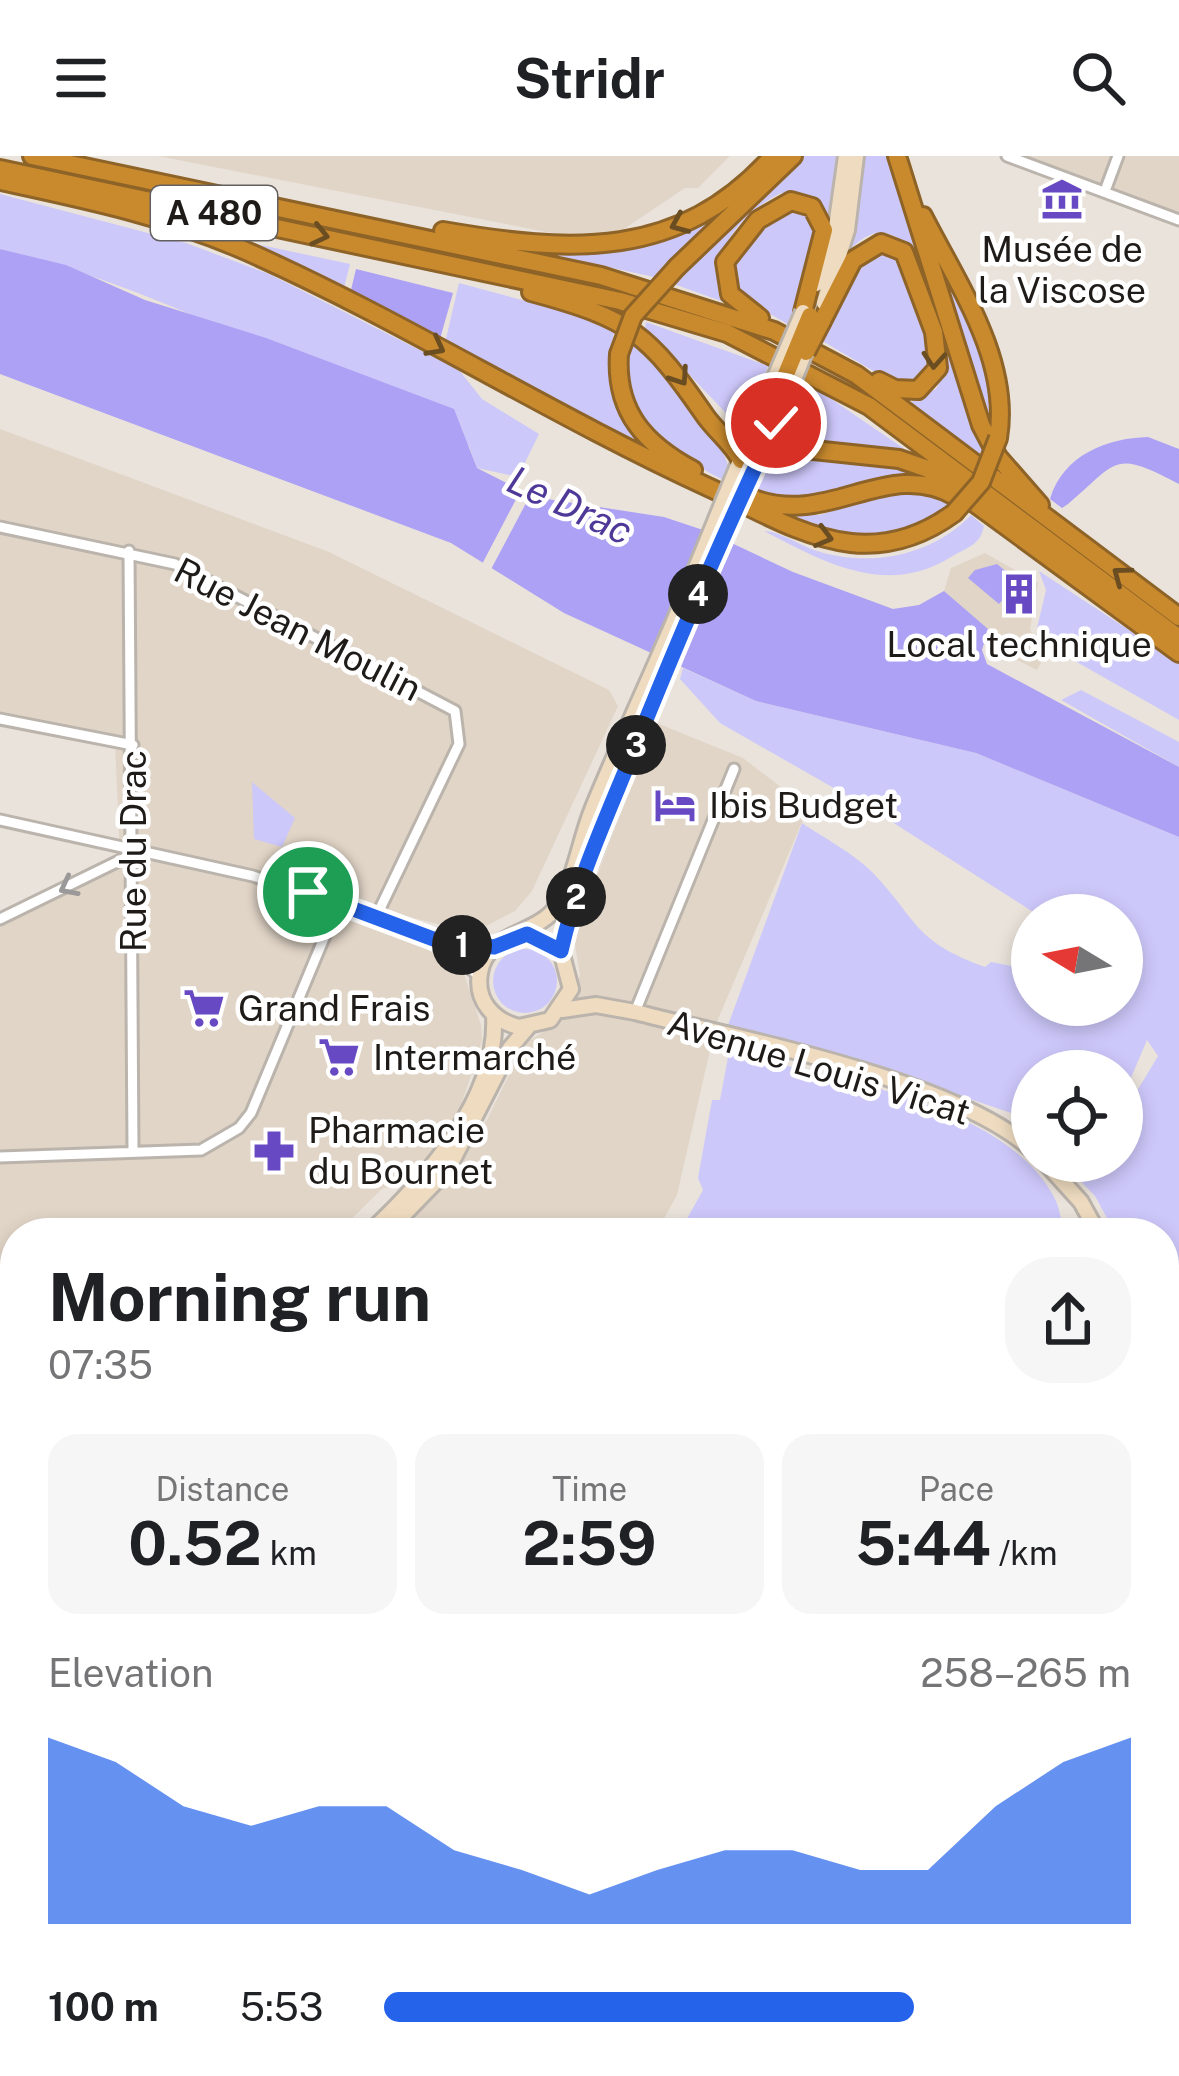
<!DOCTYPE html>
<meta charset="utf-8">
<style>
:root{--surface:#fff;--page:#f6f6f6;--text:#202124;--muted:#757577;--accent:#2563eb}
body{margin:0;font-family:"Public Sans",sans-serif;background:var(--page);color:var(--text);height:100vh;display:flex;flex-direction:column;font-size:45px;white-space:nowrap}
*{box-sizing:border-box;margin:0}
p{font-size:39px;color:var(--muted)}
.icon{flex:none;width:66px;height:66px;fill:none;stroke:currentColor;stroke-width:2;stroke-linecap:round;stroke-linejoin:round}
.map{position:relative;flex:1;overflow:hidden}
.details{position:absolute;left:0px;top:1062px;width:1179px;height:858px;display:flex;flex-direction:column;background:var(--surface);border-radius:48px 48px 0 0;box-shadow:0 6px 18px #0003}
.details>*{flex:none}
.needle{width:78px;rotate:280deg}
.tools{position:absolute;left:1011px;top:738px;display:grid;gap:24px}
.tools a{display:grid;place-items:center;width:132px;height:132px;border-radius:50%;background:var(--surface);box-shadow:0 6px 18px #0003;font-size:60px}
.pin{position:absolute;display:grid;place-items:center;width:102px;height:102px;color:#fff;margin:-51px;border:6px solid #fff;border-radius:50%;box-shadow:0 3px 12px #0007}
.km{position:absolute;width:60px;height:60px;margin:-30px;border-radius:50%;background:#222;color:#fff;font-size:33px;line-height:60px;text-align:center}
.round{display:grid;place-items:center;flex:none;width:126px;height:126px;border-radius:48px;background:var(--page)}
.summary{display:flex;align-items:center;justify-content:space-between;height:204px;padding:0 48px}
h1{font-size:66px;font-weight:700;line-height:90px}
.stats{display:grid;grid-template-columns:repeat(3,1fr);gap:18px;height:204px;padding:12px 48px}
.stats div{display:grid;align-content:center;border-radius:30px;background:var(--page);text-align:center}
.stats b{font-size:60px;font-weight:700}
.stats small{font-size:33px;font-weight:400}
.stats p{font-size:33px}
.chart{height:336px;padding:24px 48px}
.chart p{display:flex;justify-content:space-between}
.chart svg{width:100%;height:216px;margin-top:12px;fill:var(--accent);opacity:.7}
ul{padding:0 48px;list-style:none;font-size:39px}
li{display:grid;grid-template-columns:192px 144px 1fr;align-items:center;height:90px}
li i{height:30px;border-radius:15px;background:var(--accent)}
header{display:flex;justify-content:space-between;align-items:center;height:156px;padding:0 48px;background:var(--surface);font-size:54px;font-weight:700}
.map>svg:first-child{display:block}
.built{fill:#e1d5c7}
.green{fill:#cdc8fa}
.water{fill:#aca1f4}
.pier{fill:#eae3db}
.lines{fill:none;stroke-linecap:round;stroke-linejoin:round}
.street-casing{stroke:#bbb4ac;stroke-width:15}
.secondary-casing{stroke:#bbb4ac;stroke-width:20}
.highway-casing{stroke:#8d6327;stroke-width:22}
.street{stroke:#fff;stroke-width:9}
.secondary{stroke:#efdcc0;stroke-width:14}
.highway{stroke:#c98a2e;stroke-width:16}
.secondary-bridge-casing{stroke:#bbb4ac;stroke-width:20;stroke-linecap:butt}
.highway-bridge-casing{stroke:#8d6327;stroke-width:22;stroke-linecap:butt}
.secondary-bridge{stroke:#efdcc0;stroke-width:14}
.highway-bridge{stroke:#c98a2e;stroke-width:16}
.oneway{stroke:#6b4d22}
.oneway2{stroke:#9a9898}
.route-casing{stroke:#fff;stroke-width:24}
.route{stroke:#2563eb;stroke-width:15}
.labels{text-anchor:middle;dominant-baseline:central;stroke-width:9;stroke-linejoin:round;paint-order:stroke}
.shield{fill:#fff;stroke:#625f5e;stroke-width:3}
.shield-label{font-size:33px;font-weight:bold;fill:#1e1b19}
.poi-label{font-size:36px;fill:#1e1b19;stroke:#fff;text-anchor:start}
.street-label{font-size:36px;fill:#1e1b19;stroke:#fff}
.water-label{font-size:39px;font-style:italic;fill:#4f3998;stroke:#fff}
</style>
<header><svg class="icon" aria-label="menu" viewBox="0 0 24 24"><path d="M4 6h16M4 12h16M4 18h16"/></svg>Stridr<svg class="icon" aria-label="search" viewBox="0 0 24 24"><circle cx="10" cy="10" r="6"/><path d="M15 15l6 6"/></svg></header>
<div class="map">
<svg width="1179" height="1920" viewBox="0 0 1179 1920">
<rect width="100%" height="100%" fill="#eae3db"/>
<!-- built -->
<path class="built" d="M158 0H730L698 32H685L621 75 572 81Z
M1025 0H1179V59Z
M0 273 329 396 609 534 618 550 532 735 515 755 473 777 326 740 462 812 481 869 482 885 456 965 434 989 411 1030 383 1032 337 1077H15V1153H0V760L120 702 115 585 0 562Z
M985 397 1038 427 1030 474 1047 496 1037 514 999 495 1001 485 944 435 951 412Z
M654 566 743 602 808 652 716 868 677 1039 656 1077H390L418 1052 487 964 524 888 567 861 580 819 574 783Z"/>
<!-- green -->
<path class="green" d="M796 0H842L830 86 810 42 781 37C739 58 706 100 721 145L671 127Z
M861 0H892L984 293 978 298 911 246 936 233C961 197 915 20 849 95L861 42Z
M757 26 654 121 553 99C650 88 676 83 757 26Z
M0 38 186 87 269 118 459 214 482 243 539 278 518 321 477 312 469 290C316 218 164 133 0 93Z
M785 52 811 58C827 92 801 136 789 169L738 139 731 110 753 78Z
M256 88 350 108 344 132 259 95Z
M871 93 897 97 908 116 932 209 918 227H894L819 183 838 139Z
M948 124 993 223V283L945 125Z
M459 127 573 158 614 176C606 223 611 260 647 295L444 191Z
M646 166 768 210 743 275 645 172Z
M630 180C659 211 734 285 730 327 669 298 608 256 630 180Z
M802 223 906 294 790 286 783 270Z
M790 299 899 311 931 324C874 335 804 358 748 336L761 312Z
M927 335 956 348C898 391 857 385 791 365L790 359H820L885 337Z
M971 359 984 370C980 390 967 391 951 401 887 441 825 407 764 375 778 375 798 388 814 394 868 412 931 401 971 359Z
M1039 415 1179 507V564L1045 488 1037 472 1046 434Z
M683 512 756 545 976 597 1179 681V1236L1164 1193V1077H1115L1095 1040 1061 1005H1122V960L1158 900 1147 884 1122 943V915H1032V957L1020 960 866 908 727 872 802 667C824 682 853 697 872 716 919 765 913 785 985 811L991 806 1032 814V849H1122V759H1038L881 659 720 567 680 523Z
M1081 534 1179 586V611L1061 544Z
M252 626 295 662 282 691 254 683Z
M493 825a32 32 0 1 1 64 0a32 32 0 1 1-64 0Z
M729 896C825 921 1003 945 1054 1041 1060 1051 1061 1066 1064 1077H679L703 1034 698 1022 712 944H720Z
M15 1276V1404L0 1405V1282Z
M1179 1339V1739L1164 1721V1379Z"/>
<!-- water -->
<path class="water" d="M0 93 66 109 145 144 266 182 454 253 477 312 534 341 664 361 706 375 793 416 893 453 919 449 944 435 988 473 982 494 987 508 1179 611V681L976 597 756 545 564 457 451 387 0 218Z
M356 113 453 137 440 183 351 134Z
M1148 281 1179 293V328C1112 293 1119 305 1068 348L1062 352 1050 343C1063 299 1107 282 1148 281Z
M997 408 1008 417 1006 440 999 448 968 422 975 414Z"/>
<!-- pier -->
<path class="pier" d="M523 330 533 334 489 417 480 412Z"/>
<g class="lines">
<!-- street casing -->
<g class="street-casing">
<path id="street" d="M1007 0 1179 64
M1105 35 1118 0
M0 371 175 408 455 555 459 588 377 759
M129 395 133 995
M0 563 133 589
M0 664 253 720 436 784 493 791
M0 763 135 697
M441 787 479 820
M635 856 734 613
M0 1001 201 994 239 972 251 957 339 746
M0 1556 15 1557
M0 1667 15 1665
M1164 1847 1179 1862
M0 1880H15
M365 1905 402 1920
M1110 1905 1118 1920
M207 1920 212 1905
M645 1920V1905
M855 1920 864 1905
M1019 1920 1043 1905"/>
</g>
<!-- secondary casing -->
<g class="secondary-casing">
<path id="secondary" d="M816 128 834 86 846 0
M824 147 847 74 856 0
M732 324 769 235
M743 329 786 244
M527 778 561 795 571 833 550 864 519 871C494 865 475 845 480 817 486 775 537 781 558 749 575 722 580 684 592 654 620 585 652 519 680 451
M561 795 573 751 658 534
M562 854 596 849 635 856C740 883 957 924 1032 994
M1044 1005 1081 1046 1098 1077
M369 1077C425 1025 499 941 494 859
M386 1077 448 1013 510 892 528 871
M0 1177H15
M1164 1224 1172 1279 1164 1345
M1164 1733 1179 1750"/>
</g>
<!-- highway casing -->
<g class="highway-casing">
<path id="highway" d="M32 0 601 120 774 175 857 219 1179 461
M897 0 981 269 998 301 1040 349
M0 13 620 145 727 177 869 250 1179 482
M1 25C84 43 167 60 246 95 404 165 551 259 708 331 754 352 800 381 851 387 889 391 924 379 954 357
M923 60C957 127 1011 204 998 282
M443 75C570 97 679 105 773 0
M677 111 793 0
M531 136C631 163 648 177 706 261 717 276 732 287 741 304
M760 162 730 138 725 106 758 64 791 45 812 51 824 74 803 156
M822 165 853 104 881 87 904 96 934 176 938 212 918 234 895 233 879 225
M619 198C615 256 645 288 693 314
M777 240 763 274 766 289 899 303 928 313 1179 497
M754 343C829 371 888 301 955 340"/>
</g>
<!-- street -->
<use href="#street" class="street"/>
<!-- secondary -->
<use href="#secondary" class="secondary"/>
<!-- highway -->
<use href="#highway" class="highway"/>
<!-- secondary-bridge casing -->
<g class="secondary-bridge-casing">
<path id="secondary-bridge" d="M769 235 803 156
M786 244 808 188
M680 451 732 324
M658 534 743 329"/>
</g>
<!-- highway-bridge casing -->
<g class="highway-bridge-casing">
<path id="highway-bridge" d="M806 196 822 165
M619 198 633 160 677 111
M777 240 810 160
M954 357 981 326 998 282"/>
</g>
<!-- secondary-bridge -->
<use href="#secondary-bridge" class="secondary-bridge"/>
<!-- highway-bridge -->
<use href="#highway-bridge" class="highway-bridge"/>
</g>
<!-- one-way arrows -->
<defs><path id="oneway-chevron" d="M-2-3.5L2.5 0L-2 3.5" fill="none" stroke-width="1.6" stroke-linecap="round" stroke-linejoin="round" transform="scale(3)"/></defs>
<g class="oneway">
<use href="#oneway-chevron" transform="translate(679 68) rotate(157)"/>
<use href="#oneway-chevron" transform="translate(320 79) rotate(13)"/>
<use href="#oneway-chevron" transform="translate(436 191) rotate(28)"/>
<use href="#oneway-chevron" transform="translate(934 204) rotate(94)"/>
<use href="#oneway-chevron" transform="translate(680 221) rotate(56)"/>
<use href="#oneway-chevron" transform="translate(824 381) rotate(15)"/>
<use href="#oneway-chevron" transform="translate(1121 419) rotate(-143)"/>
</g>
<use class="oneway2" href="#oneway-chevron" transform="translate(68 731) rotate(153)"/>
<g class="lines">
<!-- route casing -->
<g class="route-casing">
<path id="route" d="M308 736 436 784 494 791 527 778 561 795C576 727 607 660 633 596 678 484 725 374 776 267"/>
</g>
<!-- route -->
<use href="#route" class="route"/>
</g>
<!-- icons -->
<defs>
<g id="museum-bare" transform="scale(3.24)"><path d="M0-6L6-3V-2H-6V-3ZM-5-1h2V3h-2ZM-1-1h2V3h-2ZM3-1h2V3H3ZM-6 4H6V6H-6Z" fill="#674ac3" stroke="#fff" stroke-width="2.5" paint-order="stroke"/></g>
<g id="building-bare" transform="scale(3.24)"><path d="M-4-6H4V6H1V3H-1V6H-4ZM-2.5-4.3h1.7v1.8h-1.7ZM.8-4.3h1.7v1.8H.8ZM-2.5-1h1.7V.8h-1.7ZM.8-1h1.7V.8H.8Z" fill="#674ac3" stroke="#fff" stroke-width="2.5" paint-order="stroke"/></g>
<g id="hotel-bare" transform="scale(3.24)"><path d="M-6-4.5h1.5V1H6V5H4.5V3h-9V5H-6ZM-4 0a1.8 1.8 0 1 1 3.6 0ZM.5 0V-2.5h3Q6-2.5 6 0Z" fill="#674ac3" stroke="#fff" stroke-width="2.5" paint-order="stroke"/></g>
<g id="supermarket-bare" transform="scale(3.24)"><path d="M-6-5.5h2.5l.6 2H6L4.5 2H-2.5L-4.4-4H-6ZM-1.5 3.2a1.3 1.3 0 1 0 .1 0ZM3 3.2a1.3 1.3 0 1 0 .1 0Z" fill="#674ac3" stroke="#fff" stroke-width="2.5" paint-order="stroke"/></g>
<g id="pharmacy-bare" transform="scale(3.24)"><path d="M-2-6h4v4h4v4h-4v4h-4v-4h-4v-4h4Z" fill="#674ac3" stroke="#fff" stroke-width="2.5" paint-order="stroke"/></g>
</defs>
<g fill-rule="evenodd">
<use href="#museum-bare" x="1062" y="43"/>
<use href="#building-bare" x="1019" y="438"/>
<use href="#hotel-bare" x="675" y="649"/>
<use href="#supermarket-bare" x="204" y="852"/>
<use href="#supermarket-bare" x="339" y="901"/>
<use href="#pharmacy-bare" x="274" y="995"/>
</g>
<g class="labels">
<!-- shield labels -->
<rect class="shield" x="151" y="30" width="126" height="54" rx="9"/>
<g class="shield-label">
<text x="214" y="57">A 480</text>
</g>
<!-- poi labels -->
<g class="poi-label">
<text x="1062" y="93" text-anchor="middle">Musée de<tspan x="1062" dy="41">la Viscose</tspan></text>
<text x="1019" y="488" text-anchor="middle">Local technique</text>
<text x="709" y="649">Ibis Budget</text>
<text x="238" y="852">Grand Frais</text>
<text x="373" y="901">Intermarché</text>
<text x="308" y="974">Pharmacie<tspan x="308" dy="41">du Bournet</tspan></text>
</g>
<!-- street labels -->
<g class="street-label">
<text transform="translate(298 473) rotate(27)">Rue Jean Moulin</text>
<text transform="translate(133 695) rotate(-90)">Rue du Drac</text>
<text transform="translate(819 911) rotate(17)">Avenue Louis Vicat</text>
</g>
<!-- water labels -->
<g class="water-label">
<text transform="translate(570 349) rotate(25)">Le Drac</text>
</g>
</g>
</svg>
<div class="tools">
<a><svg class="needle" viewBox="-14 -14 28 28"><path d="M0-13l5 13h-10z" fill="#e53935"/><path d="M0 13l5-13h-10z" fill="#757577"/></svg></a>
<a><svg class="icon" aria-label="locate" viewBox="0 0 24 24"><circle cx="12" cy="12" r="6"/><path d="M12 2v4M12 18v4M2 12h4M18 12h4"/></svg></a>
</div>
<div class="pin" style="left:308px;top:736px;background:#1e9e55"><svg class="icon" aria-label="arrive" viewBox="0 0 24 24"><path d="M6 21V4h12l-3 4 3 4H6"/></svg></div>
<div class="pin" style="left:776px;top:267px;background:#d93025"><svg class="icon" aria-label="check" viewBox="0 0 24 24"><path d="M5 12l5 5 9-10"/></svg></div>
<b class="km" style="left:462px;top:789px">1</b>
<b class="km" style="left:576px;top:741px">2</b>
<b class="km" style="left:636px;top:589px">3</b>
<b class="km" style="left:698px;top:438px">4</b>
<section class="details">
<div class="summary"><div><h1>Morning run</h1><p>07:35</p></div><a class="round"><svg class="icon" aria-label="share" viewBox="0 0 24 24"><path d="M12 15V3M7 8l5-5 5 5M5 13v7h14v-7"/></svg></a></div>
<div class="stats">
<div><p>Distance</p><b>0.52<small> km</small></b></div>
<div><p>Time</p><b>2:59</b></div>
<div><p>Pace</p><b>5:44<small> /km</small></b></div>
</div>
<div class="chart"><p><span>Elevation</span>258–265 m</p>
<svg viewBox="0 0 160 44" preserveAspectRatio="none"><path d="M0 44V6L10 11L20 20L30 24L40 20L50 20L60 29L70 33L80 38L90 33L100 29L110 29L120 33L130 33L140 20L150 11L160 6V44z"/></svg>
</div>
<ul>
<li><b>100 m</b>5:53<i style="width:71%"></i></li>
</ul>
</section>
</div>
